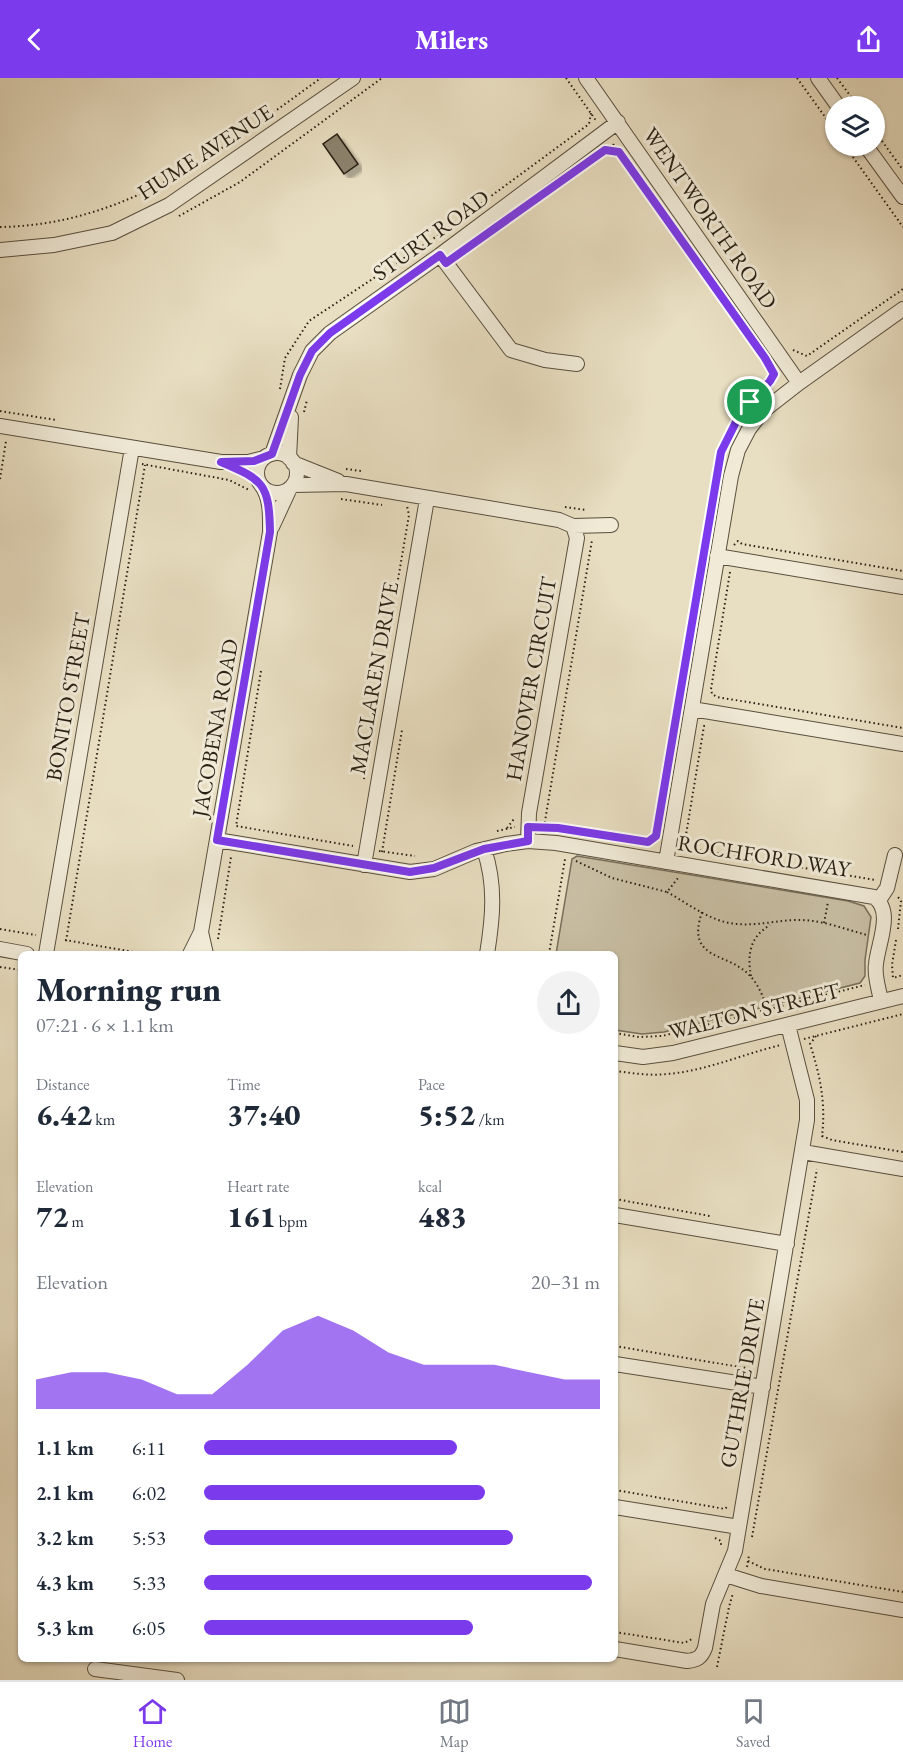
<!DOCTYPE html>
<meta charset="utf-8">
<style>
:root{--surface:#fff;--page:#f2f2f3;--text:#1f2937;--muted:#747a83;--line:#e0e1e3;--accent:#7c3aed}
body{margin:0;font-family:"EB Garamond",serif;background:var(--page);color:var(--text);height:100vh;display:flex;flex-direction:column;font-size:22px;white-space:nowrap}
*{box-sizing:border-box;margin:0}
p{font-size:20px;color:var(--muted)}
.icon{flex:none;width:33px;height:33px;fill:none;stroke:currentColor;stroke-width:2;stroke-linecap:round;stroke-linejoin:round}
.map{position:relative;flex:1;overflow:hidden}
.drawer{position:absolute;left:18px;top:873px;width:600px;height:711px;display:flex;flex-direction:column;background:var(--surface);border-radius:9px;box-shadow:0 2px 4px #0004}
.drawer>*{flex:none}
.fabs{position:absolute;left:825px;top:18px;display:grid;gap:12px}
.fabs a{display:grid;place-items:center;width:60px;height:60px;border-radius:50%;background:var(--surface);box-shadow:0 2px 4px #0004;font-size:30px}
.pin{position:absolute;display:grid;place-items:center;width:51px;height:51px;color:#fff;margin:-26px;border:3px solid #fff;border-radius:50%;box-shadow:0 2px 6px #0007}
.round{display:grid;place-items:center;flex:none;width:63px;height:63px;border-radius:32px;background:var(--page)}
.overview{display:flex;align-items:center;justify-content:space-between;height:102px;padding:0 18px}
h1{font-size:33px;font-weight:800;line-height:45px}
.figures{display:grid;grid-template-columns:repeat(3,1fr);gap:9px;height:102px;padding:6px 18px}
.figures div{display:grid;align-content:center}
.figures b{font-size:30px;font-weight:800}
.figures small{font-size:16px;font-weight:400}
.figures p{font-size:16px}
.chart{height:168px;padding:12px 18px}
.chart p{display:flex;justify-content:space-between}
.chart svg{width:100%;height:108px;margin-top:6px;fill:var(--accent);opacity:.7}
ul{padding:0 18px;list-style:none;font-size:20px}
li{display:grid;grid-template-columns:96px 72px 1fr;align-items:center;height:45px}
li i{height:15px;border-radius:8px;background:var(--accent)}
header{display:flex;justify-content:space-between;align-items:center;height:78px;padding:0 18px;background:var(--accent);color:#fff;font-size:27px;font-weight:800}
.tabs{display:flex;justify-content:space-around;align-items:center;height:84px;border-top:2px solid var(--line);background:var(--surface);font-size:16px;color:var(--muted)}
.tabs a{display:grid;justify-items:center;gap:3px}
.tabs .on{color:var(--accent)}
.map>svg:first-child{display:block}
.green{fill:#c8bea3;stroke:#786e5a;stroke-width:1.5}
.building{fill:#8c826d;stroke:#291f12;stroke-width:1.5;filter:url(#shadow)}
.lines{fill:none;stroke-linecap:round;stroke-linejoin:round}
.minor-casing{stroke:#594f3e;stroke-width:16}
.path{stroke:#291f12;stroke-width:2;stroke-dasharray:1.5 3;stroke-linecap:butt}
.minor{stroke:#f0ead7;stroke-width:14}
.route-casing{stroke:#fff;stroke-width:12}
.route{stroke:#7c3aed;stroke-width:8}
.labels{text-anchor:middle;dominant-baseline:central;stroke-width:6;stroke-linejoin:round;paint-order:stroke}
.street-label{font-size:22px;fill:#291f12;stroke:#f0ead7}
</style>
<header><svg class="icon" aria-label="back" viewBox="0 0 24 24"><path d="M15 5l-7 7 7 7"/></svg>Milers<svg class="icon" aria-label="share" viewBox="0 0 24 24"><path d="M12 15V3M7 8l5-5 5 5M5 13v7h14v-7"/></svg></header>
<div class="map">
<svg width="903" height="1602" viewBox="0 0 903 1602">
<defs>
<filter id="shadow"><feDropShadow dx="5.5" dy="5.5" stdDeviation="1.5" flood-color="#0004"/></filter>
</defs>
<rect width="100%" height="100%" fill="#e8dec1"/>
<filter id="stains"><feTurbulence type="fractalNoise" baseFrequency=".00333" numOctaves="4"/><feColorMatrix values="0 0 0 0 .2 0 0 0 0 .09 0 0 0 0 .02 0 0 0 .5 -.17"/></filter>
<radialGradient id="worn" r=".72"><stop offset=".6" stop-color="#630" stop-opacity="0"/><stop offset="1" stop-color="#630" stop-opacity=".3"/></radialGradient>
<!-- green -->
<path class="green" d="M577 778 848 823 864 828 871 839 865 882V898L860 905 664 954 642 956 615 952V876H556L572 781Z"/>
<!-- building -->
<path class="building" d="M337 56 358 86 344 96 323 66Z"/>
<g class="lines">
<!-- minor casing -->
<g class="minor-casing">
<path id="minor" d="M586 0 799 305
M818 0 838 28
M866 68 903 119
M0 172 54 167 112 155 169 127 353 0
M440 177 511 272 545 282 577 286
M0 348 221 384H248L264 380
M257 395a20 20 0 1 1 40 0a20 20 0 1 1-40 0Z
M272 376 300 297 312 273 330 255 440 177 618 44
M289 380 291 339
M293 385 338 403
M293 407 346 406 559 442 573 448 577 460 529 735 528 763
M573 448 611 447
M272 449 290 410
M717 478 903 509
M692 631 903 666
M217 762 410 794 434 791 476 773 506 766 528 763 556 765 874 819C894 833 878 865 876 886 874 898 879 911 881 923
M484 771C496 807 493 839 487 876
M666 784 731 398 738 372 749 351 763 333 799 305 903 231
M364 787 427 421
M879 822 887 810 895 777
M201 854 206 876
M0 871 27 876
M46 876 132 370
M190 876 201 854 270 454C270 437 271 422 262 408
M615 975 643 979 673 975 903 918
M803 1074 903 1091
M615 1137 787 1166
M615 1286 763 1309
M615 1429 739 1449
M726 1497 761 1508 903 1532
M615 1571 687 1583C697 1582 701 1580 705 1570L713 1526 735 1473 807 1042V1022L788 947
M95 1591 177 1602"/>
</g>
<!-- path -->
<path class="path" d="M566 0 597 44
M797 0 836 54
M837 0 858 28
M874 52 903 92
M613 66 667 142
M845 68 903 149
M606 72 618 74
M179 138 240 104 382 0
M0 149C128 147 222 71 321 0
M793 272 807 278 903 211
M280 311 285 280 309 243 430 163 589 46 591 35
M0 333 56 342
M304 334 307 322
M142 386 229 402 249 412
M346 391 361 393
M718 391C722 366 733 343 750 324 758 314 768 307 774 295L772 292
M0 401 6 363
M341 421 382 427
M565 429 586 432
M734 467 738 463 742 466 903 493
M730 494 711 611 712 616 717 619 903 650
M261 593 236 748 353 768
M364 701 409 437 407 428
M542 749 648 764 656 757
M544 749 592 462
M507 750 514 741
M497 753 515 749
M686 770 875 802
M379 773 415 778
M686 773 685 763 704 648H707
M382 774 402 652
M576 783 612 800 667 814 678 800
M667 814C685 824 705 839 725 844 749 850 771 843 795 842 820 841 844 851 867 857
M702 834C685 884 729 873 751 899 761 910 765 924 769 938
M824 845 828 824
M0 851 36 857
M898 851 901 823 898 819
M218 861 231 779
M65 862 145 876
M896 862 892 887 893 900 903 897
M66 863 145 387
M549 876 565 781
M0 889 21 892
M751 898C747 876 750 859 770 847
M615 955 639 959 662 958 865 907
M816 958 810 966C820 997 826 1025 822 1058L832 1062 903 1074
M804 961 903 936
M615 993C632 995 649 998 667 996 706 993 743 976 781 967
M615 1121 710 1138
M615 1268 752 1291
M615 1412 725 1431 728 1428
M752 1459 817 1091
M715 1460 721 1463V1469
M748 1483 765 1491 903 1514
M747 1489 749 1477
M615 1554 684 1565 692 1561
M717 1589 729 1529 733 1515"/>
<!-- minor -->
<use href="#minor" class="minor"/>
</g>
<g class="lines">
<!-- route casing -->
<g class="route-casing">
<path id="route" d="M605 72 619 74 765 280 774 296 770 303 738 340 721 374 656 758 648 764 558 750 528 749V763L484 771 434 790 410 794 217 762 270 454C269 406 264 402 221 384L254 383 272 376 300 297 312 273 330 255 440 177 446 185Z"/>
</g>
<!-- route -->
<use href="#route" class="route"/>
</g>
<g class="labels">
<!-- street labels -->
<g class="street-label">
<text transform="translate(205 74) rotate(-33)">HUME AVENUE</text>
<text transform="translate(710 140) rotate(55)">WENTWORTH ROAD</text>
<text transform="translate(431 157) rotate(-36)">STURT ROAD</text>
<text transform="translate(374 600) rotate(-80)">MACLAREN DRIVE</text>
<text transform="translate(531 601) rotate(-80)">HANOVER CIRCUIT</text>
<text transform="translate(68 619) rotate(-80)">BONITO STREET</text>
<text transform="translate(215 650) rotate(-80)">JACOBENA ROAD</text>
<text transform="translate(764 778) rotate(9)">ROCHFORD WAY</text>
<text transform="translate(754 933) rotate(-14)">WALTON STREET</text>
<text transform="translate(742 1305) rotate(-80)">GUTHRIE DRIVE</text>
</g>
</g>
<rect width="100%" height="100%" filter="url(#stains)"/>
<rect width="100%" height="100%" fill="url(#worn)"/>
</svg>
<div class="fabs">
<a><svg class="icon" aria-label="layers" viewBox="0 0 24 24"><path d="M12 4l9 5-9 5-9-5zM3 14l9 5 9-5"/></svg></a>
</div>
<div class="pin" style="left:750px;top:324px;background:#1e9e55"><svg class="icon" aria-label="arrive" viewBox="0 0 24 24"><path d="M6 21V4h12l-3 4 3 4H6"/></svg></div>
<section class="drawer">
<div class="overview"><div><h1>Morning run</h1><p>07:21 · 6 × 1.1 km</p></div><a class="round"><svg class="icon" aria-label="share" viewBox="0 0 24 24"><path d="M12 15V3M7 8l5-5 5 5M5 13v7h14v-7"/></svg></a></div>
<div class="figures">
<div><p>Distance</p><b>6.42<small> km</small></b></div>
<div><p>Time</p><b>37:40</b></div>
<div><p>Pace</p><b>5:52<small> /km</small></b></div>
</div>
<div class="figures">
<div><p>Elevation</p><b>72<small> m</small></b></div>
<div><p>Heart rate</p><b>161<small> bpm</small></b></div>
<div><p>kcal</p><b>483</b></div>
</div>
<div class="chart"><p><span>Elevation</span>20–31 m</p>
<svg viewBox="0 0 160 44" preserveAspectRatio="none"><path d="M0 44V32L10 29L20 29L30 32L40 38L50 38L60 26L70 12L80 6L90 12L100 21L110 26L120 26L130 26L140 29L150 32L160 32V44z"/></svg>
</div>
<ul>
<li><b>1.1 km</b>6:11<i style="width:64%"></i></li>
<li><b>2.1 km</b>6:02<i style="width:71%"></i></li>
<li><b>3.2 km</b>5:53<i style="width:78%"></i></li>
<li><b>4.3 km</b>5:33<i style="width:98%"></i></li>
<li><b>5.3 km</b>6:05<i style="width:68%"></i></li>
</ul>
</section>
</div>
<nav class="tabs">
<a class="on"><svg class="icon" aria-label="home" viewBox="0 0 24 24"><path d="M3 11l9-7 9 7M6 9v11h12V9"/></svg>Home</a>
<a><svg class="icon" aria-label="map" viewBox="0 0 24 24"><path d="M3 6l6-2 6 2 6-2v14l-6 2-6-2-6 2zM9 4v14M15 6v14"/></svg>Map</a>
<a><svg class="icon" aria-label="saved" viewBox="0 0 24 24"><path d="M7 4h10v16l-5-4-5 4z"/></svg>Saved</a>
</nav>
